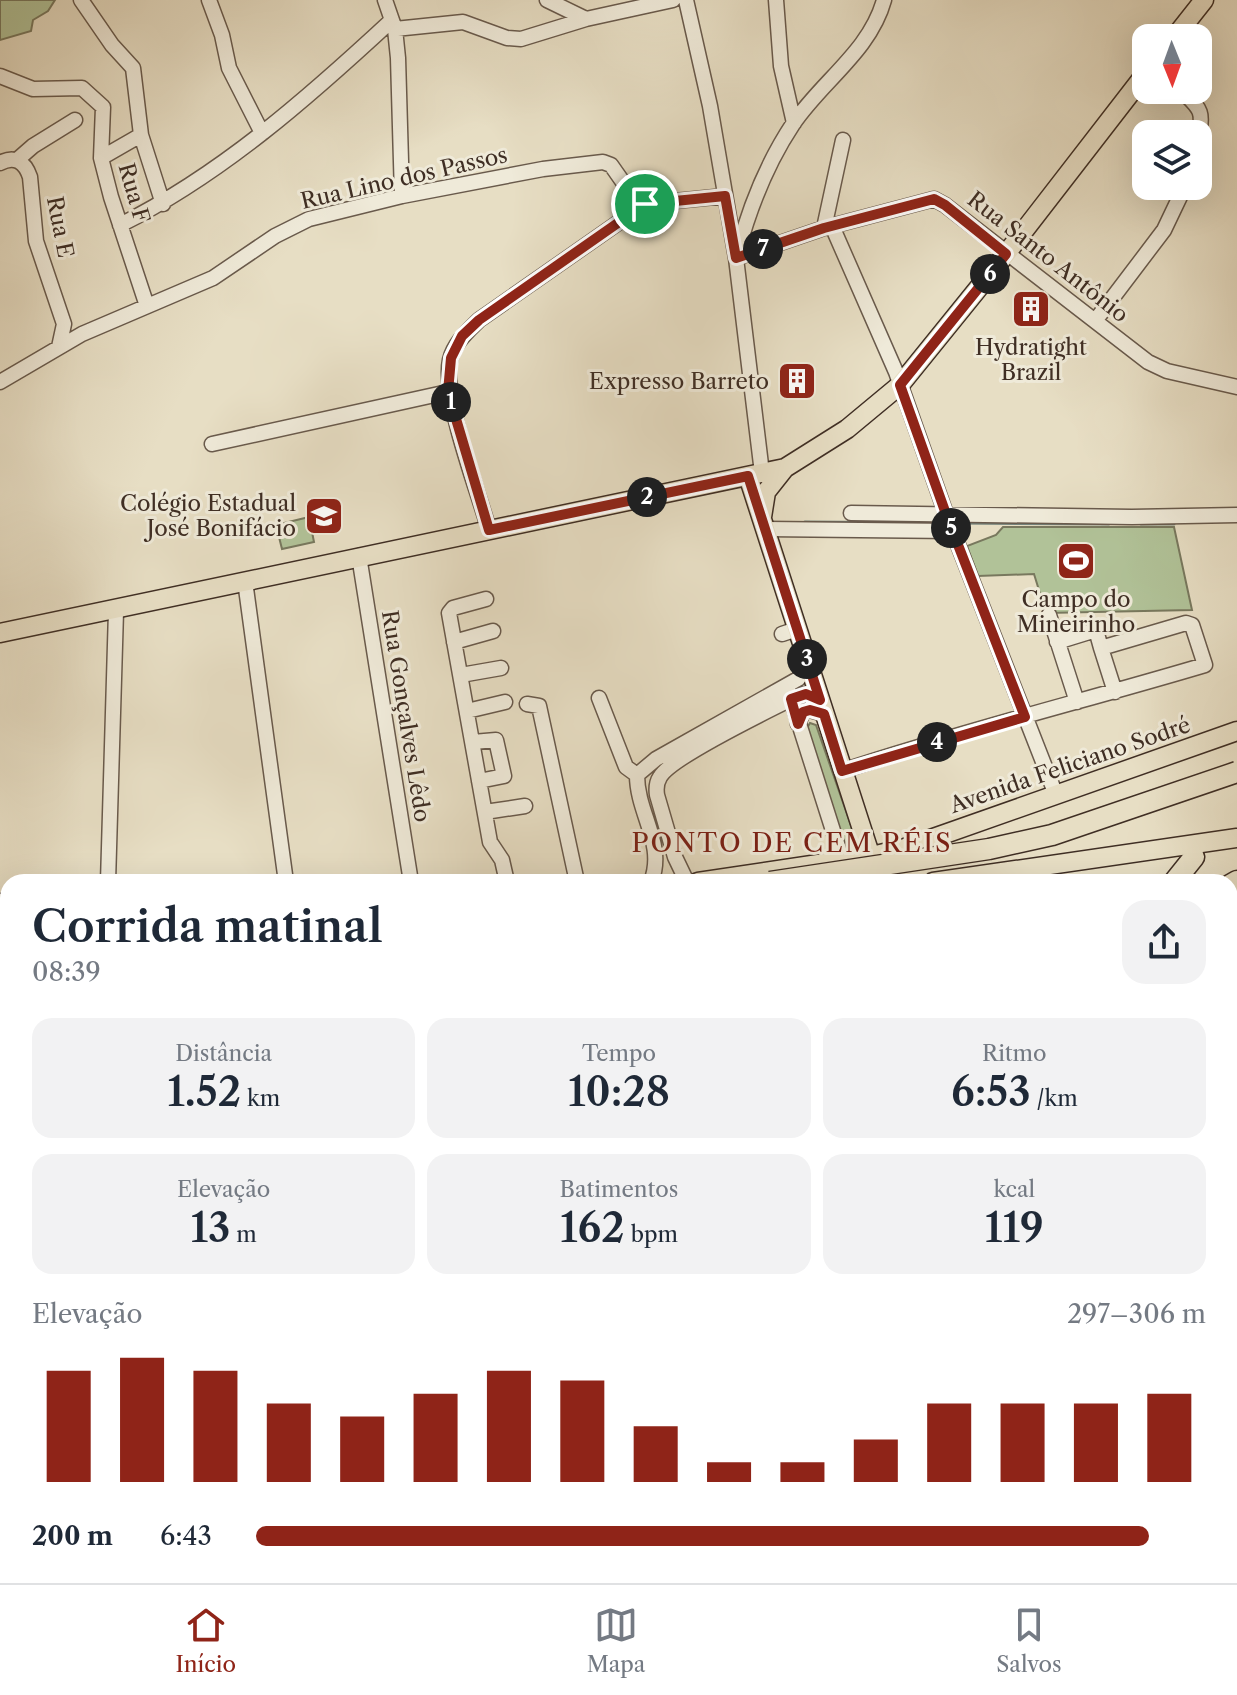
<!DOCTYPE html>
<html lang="pt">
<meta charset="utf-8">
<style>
:root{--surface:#fff;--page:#f2f2f3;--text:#1f2937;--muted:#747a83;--line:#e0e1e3;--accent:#8f2418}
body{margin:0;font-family:"Libre Caslon Text",serif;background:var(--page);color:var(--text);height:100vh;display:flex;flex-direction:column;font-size:30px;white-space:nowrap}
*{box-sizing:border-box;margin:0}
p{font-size:26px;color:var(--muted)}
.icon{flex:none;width:44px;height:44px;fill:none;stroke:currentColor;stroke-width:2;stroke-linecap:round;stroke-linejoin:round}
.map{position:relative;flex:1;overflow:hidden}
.drawer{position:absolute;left:0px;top:874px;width:1238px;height:710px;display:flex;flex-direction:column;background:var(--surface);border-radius:24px 24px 0 0;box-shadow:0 8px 32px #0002}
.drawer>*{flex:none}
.needle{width:52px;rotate:179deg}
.fabs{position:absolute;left:1132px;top:24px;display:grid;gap:16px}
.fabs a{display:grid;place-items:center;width:80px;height:80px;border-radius:16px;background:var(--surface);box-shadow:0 8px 32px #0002;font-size:40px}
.pin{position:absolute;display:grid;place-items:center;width:68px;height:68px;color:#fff;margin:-34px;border:4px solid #fff;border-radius:50%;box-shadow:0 2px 8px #0007}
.km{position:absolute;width:40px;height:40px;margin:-20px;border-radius:50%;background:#222;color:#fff;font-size:22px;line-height:40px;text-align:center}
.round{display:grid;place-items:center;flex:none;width:84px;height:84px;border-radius:24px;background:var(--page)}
.head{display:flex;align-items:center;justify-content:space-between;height:136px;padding:0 32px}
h1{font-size:44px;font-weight:600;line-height:60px}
.metrics{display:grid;grid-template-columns:repeat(3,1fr);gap:12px;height:136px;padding:8px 32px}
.metrics div{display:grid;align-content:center;border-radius:20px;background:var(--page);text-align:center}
.metrics b{font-size:40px;font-weight:600}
.metrics small{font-size:22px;font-weight:400}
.metrics p{font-size:22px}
.chart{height:224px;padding:16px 32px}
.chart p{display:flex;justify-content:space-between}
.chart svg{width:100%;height:144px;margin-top:8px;stroke:var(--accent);stroke-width:6}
ul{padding:0 32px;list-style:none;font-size:26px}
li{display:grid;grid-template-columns:128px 96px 1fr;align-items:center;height:60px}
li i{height:20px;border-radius:10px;background:var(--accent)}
.menu{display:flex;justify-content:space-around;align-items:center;height:112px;border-top:2px solid var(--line);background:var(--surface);font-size:22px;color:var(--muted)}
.menu a{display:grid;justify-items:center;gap:4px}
.menu .current{color:var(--accent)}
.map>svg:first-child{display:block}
.green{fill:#b1c298;stroke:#78785e;stroke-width:2}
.water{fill:#97bcb5;stroke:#74837b;stroke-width:2}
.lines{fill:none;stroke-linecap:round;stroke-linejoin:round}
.stream{stroke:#74837b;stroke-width:3}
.minor-casing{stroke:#695a4c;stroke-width:17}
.major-casing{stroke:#3f2e24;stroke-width:21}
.highway-casing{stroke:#3f2e24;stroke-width:23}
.minor{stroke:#efead9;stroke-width:14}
.major{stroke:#e7dec4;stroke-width:18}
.highway{stroke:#e7dec4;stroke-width:20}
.highway-bridge-casing{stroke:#3f2e24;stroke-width:23;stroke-linecap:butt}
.highway-bridge{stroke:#e7dec4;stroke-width:20}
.route-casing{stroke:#fff;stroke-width:16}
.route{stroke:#8f2418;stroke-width:10}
.labels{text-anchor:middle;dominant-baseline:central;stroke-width:6;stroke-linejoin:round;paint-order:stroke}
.street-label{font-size:22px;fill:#3f2e24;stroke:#efead9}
.poi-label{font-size:22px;fill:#3f2e24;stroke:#efead9}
.quarter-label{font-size:26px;letter-spacing:2px;fill:#7a1f14;stroke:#efead9}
</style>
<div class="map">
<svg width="1237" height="1583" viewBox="0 0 1237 1583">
<rect width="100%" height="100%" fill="#e7dec4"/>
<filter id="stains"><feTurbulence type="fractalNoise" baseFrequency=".0025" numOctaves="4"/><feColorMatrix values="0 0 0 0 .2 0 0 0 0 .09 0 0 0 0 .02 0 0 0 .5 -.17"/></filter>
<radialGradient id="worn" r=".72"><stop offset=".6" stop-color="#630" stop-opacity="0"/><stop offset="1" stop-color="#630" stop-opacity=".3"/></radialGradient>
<!-- green -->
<path class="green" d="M0 0H55L48 11 33 20 31 31 0 40Z
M309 517 314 542 282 549 276 525Z
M1003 527H1174L1192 610 1046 613 1034 574 978 576 967 546 996 535Z
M810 723 816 725 856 840 844 843 807 728Z
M0 1262 8 1266V1426L0 1427Z
M259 1576H351L345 1583H272Z"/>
<!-- water -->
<path class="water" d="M1237 1399V1583H1161L1163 1576H1230V1402Z"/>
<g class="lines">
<!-- stream -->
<path class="stream" d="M805 522 945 523
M957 523 1109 524
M1141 524H1174"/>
<!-- minor casing -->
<g class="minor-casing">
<path id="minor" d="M81 0 112 45 133 68 141 135 163 204
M209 0 222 35 229 68 262 133
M385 0 395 29 398 58 402 196
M547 0 586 19
M686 0 710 106 736 258 762 473
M776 0 781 66 794 123
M395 29 463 22 507 38 521 39 586 19 673 0
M0 76 33 89 82 88 103 107 101 158 111 197 147 306
M1181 90C1199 108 1205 110 1198 137
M101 158 141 135
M17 160 33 146 75 120
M0 163C15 155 25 162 30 177L36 241 64 324 59 347
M120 225C222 174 309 97 392 20
M832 226 896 372 946 514 1056 795
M824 228 843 140
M737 254C749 209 767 163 793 124 822 81 870 51 884 0
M736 258 824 228 934 199 945 205 1148 362 1167 371 1237 387
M1095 321 1164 230 1185 186
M0 382 82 334 213 278 275 236 309 219 402 196 543 169 603 162 611 165 632 195 645 204
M212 444 448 392
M851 513 1132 517 1237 515
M766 529 953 531
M489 530C477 488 442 398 450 360 454 343 468 331 479 320L645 204 725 196
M359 556 411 882
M245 581 286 882
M486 599 453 608 449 613 490 842 502 860 507 882
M1049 615 1077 702
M782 634 797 629
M454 642 493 631
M1057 642 1096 630 1101 648
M461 675 501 668
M789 692 842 859
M599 698 626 767 637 775
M527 704 539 706 577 882
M467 711 505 702
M798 724 803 712 810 710 824 714
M473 742 496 740 504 776 479 781
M842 771C962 731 1084 701 1205 665L1192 625 1186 623 1101 648 1115 692
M485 812 525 806
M108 882 116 611
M651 882C666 844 637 814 637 775L656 759 798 679 808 664
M687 882 675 857 657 795C656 788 656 783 660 777 671 757 766 712 791 699L806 694 820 700
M0 1113 8 1110
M1230 1361 1237 1357
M0 1504 8 1498
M779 1576 795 1583
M1041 1583 1044 1576"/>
</g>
<!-- major casing -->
<g class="major-casing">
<path id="major" d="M1174 38 1204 0
M748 476 879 882
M762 517 766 492 785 468 847 429 900 385 1006 254 1146 73
M0 633 785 468
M698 882 872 856 905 848 1237 731
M933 882 1237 838
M1230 1284 1237 1283
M662 1583 666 1576"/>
</g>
<!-- highway casing -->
<g class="highway-casing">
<path id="highway" d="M1174 882 1194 857
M1230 885 1237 881
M0 904H8
M0 930 8 931
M1230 992 1237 987
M1230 1011 1237 1014
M1230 1052 1237 1055
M1230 1144 1237 1143
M1230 1255 1237 1253
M993 1583 994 1576
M1018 1583 1019 1576"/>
</g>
<!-- minor -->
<use href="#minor" class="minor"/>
<!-- major -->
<use href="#major" class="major"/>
<!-- highway -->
<use href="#highway" class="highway"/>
<!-- highway-bridge casing -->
<g class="highway-bridge-casing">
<path id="highway-bridge" d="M770 882 989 849 1052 835 1237 772"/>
</g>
<!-- highway-bridge -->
<use href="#highway-bridge" class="highway-bridge"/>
</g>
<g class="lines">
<!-- route casing -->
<g class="route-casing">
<path id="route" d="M725 196 736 258 824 228 934 199 945 205 1006 254 900 385 946 514 1025 717 842 771 824 714 810 710 803 712 798 724 791 699 806 694 820 700 748 476 489 530 448 392 451 358 462 336 479 320 645 204Z"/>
</g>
<!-- route -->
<use href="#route" class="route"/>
</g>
<!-- icons -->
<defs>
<g id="building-square" transform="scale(2)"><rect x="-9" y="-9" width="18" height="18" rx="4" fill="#8f2418" stroke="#efead9"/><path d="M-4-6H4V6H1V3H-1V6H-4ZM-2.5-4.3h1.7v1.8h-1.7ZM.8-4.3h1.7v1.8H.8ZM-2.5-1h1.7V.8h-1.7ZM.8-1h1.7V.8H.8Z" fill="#fff"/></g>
<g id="school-square" transform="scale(2)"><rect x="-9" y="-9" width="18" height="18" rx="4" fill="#8f2418" stroke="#efead9"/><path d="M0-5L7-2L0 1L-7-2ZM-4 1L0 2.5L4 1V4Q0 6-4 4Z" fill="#fff"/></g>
<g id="stadium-square" transform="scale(2)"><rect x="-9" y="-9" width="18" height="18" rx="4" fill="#8f2418" stroke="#efead9"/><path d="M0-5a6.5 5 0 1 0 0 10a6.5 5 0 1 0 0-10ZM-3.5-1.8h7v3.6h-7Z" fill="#fff"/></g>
</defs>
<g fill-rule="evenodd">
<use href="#building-square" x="1031" y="309"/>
<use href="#building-square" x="797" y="381"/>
<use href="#school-square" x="324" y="516"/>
<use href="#stadium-square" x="1076" y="561"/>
</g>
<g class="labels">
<!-- street labels -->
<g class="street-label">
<text transform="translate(404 178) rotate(-13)">Rua Lino dos Passos</text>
<text transform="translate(134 193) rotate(74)">Rua F</text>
<text transform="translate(60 227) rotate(79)">Rua E</text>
<text transform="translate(1048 257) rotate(38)">Rua Santo Antônio</text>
<text transform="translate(406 716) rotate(81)">Rua Gonçalves Lêdo</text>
<text transform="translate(1070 765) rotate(-19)">Avenida Feliciano Sodré</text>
</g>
<!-- poi labels -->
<g class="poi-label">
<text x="1031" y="347">Hydratight<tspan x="1031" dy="25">Brazil</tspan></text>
<text x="769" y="381" text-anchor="end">Expresso Barreto</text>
<text x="296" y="503" text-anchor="end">Colégio Estadual<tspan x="296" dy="25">José Bonifácio</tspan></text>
<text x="1076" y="599">Campo do<tspan x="1076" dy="25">Mineirinho</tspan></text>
</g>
<!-- quarter labels -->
<g class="quarter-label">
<text x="792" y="843">PONTO DE CEM RÉIS</text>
</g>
</g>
<rect width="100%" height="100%" filter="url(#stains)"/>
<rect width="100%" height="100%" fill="url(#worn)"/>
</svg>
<div class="fabs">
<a><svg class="needle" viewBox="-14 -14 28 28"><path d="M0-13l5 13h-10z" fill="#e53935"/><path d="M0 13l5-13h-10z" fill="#747a83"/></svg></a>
<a><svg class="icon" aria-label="layers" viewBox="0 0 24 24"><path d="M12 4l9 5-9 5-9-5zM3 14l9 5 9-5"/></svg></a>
</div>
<div class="pin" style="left:645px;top:204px;background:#1e9e55"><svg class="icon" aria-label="arrive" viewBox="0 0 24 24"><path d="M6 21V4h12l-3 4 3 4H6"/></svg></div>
<b class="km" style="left:451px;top:402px">1</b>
<b class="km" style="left:647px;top:497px">2</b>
<b class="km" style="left:807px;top:659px">3</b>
<b class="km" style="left:937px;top:742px">4</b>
<b class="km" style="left:951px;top:528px">5</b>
<b class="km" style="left:990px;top:274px">6</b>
<b class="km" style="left:763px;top:249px">7</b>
<section class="drawer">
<div class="head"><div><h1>Corrida matinal</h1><p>08:39</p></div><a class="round"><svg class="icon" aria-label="share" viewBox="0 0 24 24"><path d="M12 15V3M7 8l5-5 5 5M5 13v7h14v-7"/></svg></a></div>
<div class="metrics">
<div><p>Distância</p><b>1.52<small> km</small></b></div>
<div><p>Tempo</p><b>10:28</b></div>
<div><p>Ritmo</p><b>6:53<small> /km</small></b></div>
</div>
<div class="metrics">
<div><p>Elevação</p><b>13<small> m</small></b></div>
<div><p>Batimentos</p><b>162<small> bpm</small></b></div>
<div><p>kcal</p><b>119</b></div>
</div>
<div class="chart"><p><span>Elevação</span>297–306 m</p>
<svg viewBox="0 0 160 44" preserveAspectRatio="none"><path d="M5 44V10M15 44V6M25 44V10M35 44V20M45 44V24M55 44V17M65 44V10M75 44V13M85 44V27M95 44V38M105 44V38M115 44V31M125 44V20M135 44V20M145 44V20M155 44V17"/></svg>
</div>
<ul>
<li><b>200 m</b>6:43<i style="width:94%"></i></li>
</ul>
</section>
</div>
<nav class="menu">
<a class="current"><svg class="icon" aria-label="home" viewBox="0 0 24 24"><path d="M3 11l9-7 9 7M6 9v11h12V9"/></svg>Início</a>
<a><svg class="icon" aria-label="map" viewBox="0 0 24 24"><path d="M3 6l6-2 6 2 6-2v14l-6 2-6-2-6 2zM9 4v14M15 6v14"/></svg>Mapa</a>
<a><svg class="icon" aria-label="saved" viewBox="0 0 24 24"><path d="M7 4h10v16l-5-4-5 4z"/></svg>Salvos</a>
</nav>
